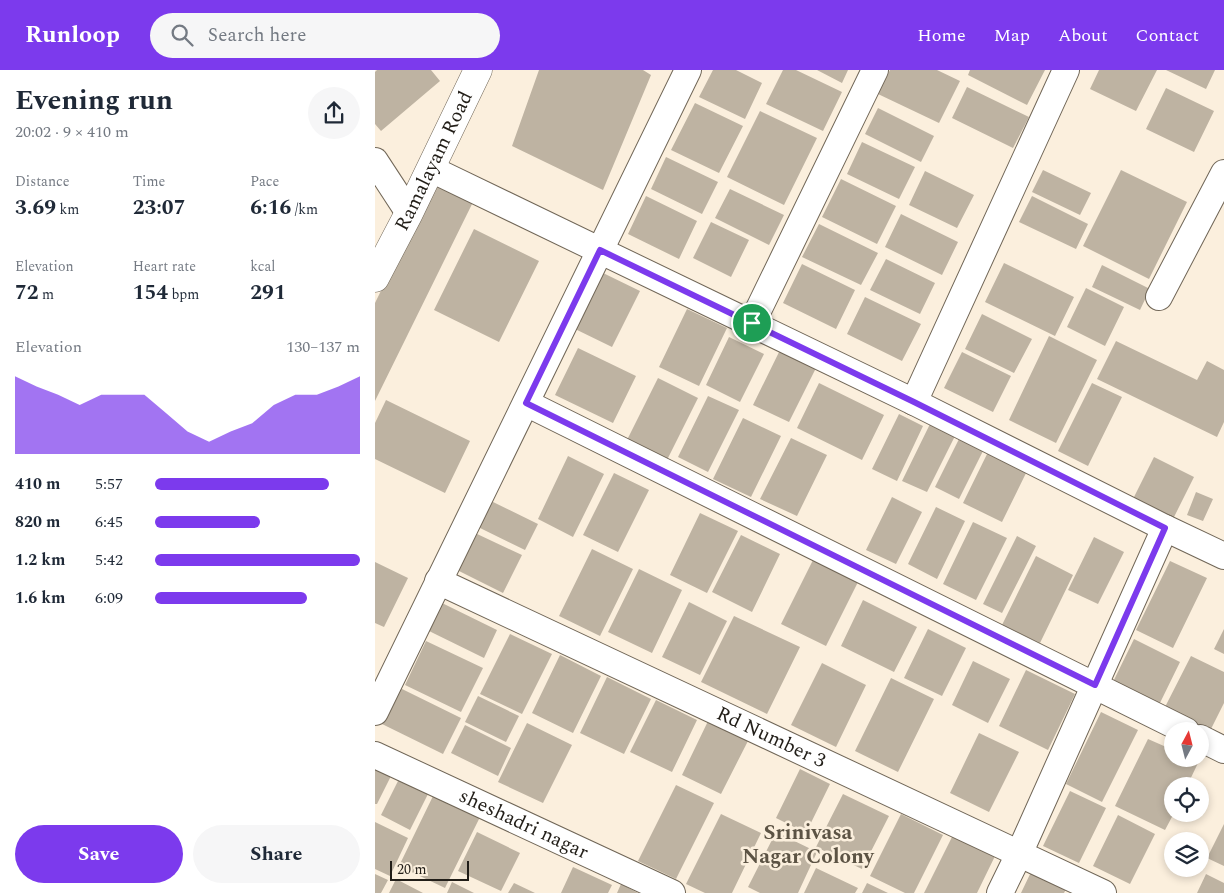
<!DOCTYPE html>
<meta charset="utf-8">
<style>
:root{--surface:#fff;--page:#f6f6f7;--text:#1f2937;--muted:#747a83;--accent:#7c3aed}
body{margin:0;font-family:Spectral,serif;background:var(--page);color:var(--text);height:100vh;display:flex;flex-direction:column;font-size:19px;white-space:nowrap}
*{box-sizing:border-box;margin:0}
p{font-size:16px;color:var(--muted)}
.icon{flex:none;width:28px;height:28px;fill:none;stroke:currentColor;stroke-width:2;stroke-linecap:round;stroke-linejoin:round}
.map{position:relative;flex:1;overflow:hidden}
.panel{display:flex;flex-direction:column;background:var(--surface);width:375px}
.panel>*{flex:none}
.needle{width:32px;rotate:7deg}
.controls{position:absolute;left:789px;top:652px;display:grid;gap:10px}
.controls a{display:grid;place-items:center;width:45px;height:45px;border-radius:50%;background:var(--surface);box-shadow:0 2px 8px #0003;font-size:25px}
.scale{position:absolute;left:15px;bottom:12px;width:79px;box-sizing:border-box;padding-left:5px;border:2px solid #221e18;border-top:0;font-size:14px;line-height:18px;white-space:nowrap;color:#221e18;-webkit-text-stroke:4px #fbefdd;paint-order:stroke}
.pin{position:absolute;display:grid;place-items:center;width:42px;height:42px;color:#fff;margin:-21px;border:2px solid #fff;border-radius:50%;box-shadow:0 1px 5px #0007}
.round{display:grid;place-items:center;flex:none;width:52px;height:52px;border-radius:26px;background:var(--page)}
.head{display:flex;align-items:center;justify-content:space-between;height:85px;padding:0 15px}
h1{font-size:28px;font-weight:700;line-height:38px}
.figures{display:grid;grid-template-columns:repeat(3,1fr);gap:8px;height:85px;padding:5px 15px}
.figures div{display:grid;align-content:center}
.figures b{font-size:21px;font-weight:700}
.figures small{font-size:14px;font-weight:400}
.figures p{font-size:14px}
.chart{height:140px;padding:10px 15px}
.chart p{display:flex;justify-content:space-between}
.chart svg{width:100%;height:90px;margin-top:5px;fill:var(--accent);opacity:.7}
.button{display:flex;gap:10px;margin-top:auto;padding:10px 15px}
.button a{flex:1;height:58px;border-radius:30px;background:var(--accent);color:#fff;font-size:20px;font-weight:700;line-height:58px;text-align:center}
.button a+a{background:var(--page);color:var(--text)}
ul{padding:0 15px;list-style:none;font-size:16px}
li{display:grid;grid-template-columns:80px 60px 1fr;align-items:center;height:38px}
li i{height:12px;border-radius:6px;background:var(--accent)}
header{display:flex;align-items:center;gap:30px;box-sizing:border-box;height:70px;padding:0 25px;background:var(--accent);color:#fff}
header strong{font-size:24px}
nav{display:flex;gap:28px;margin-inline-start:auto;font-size:18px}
.search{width:350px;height:45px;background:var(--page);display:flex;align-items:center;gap:12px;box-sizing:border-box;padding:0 18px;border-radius:28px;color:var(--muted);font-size:19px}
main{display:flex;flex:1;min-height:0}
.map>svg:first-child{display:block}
.building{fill:#beb3a2}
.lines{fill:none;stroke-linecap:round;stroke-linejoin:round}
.street-casing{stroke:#706657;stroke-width:28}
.secondary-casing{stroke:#706657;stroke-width:29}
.street{stroke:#fff;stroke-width:26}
.secondary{stroke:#fff;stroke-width:28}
.route-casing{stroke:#fff;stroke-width:10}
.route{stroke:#7c3aed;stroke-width:6}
.labels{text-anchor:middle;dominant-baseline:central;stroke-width:5;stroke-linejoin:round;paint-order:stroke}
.street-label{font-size:20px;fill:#221e18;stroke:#fbefdd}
.neighbourhood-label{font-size:21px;font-weight:bold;fill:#5c5344;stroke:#fbefdd}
</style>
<header>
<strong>Runloop</strong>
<div class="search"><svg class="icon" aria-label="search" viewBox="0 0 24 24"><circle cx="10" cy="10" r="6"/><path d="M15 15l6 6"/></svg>Search here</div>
<nav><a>Home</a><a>Map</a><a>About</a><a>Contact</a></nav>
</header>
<main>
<section class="panel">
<div class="head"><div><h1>Evening run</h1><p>20:02 · 9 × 410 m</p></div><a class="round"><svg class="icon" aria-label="share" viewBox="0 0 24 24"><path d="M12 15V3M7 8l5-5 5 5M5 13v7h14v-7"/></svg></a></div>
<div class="figures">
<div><p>Distance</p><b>3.69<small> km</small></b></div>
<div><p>Time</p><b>23:07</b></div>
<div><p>Pace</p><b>6:16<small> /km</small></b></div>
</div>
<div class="figures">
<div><p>Elevation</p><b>72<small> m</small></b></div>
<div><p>Heart rate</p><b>154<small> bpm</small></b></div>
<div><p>kcal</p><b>291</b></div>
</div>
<div class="chart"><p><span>Elevation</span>130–137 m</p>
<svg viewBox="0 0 160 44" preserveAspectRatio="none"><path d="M0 44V6L10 11L20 15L30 20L40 15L50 15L60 15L70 24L80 33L90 38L100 33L110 29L120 20L130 15L140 15L150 11L160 6V44z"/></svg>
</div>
<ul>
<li><b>410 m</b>5:57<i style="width:85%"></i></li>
<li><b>820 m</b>6:45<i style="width:51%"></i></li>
<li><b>1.2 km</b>5:42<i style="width:100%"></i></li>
<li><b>1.6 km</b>6:09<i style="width:74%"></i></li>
</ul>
<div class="button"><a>Save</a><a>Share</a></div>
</section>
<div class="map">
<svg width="849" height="823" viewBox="0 0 849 823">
<rect width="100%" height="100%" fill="#fbefdd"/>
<!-- building -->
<path class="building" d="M2 0H56L65 11 6 61 0 54V2Z
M164 0H268L276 5 228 120 137 76Z
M338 0H361L387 13 370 49 324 27Z
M408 0H421L467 22 448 61 391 34Z
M442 0H473L467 13Z
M515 0H562L585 11 564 53 503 24Z
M595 0H670L652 35 593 5Z
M724 0H782L761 41 715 19Z
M791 0H840L831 19Z
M592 17 654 47 638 78 577 48Z
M791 18 839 41 819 82 771 59Z
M320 33 368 56 344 103 296 80Z
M503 38 559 66 546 92 490 64Z
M385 41 442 68 409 135 352 107Z
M487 72 540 97 524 129 472 104Z
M291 87 343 112 327 144 276 119Z
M668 100 716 123 705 145 657 122Z
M746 100 812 132 774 209 708 176Z
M550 101 599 125 582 158 534 135Z
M61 109 100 128 0 331V233Z
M466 109 521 136 502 174 447 147Z
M355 119 409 145 394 175 340 148Z
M271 126 322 151 304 189 253 164Z
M657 126 713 154 701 179 644 152Z
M526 144 583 172 567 205 510 177Z
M336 152 374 170 356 207 318 188Z
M444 154 503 183 486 215 427 187Z
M99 159 164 191 124 272 59 240Z
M511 189 560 213 545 244 495 220Z
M629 193 699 227 680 266 610 232Z
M427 194 480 220 461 259 408 233Z
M727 195 775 219 765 240 717 217Z
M226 202 265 221 237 277 198 258Z
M711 218 749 237 730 276 692 257Z
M490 227 546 254 527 291 472 264Z
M312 239 352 258 324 316 284 297Z
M607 244 657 269 639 303 590 279Z
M674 266 722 290 681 373 634 350Z
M354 267 389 284 365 332 331 315Z
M741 271 822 310 832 291 849 300V352L842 367 722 309Z
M203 278 261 306 238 353 180 325Z
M406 278 442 296 414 352 378 335Z
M587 282 636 306 618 342 569 318Z
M283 308 323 328 292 390 252 370Z
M444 313 509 345 487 390 422 358Z
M717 313 747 327 713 396 683 381Z
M333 326 364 340 333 402 303 387Z
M11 330 95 371 70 423 0 389V353Z
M524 344 548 356 522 411 497 399Z
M368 348 406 366 376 427 338 409Z
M555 354 580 366 552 422 527 411Z
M585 367 609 379 584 429 560 417Z
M416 368 452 385 422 446 385 429Z
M614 380 653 399 627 452 588 433Z
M193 386 229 404 198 467 163 449Z
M779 387 819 407 797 451 757 431Z
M239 403 274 420 243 482 208 465Z
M821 422 838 429 828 451 812 445Z
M517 427 547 442 521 494 491 480Z
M116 431 163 454 150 480 103 457Z
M561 437 590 451 562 509 533 494Z
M325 443 363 461 332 523 295 505Z
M598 452 632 468 601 530 568 514Z
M100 463 147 485 128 523 82 500Z
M366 465 405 484 377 542 337 522Z
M642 466 661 476 627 543 608 534Z
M719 467 749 482 723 534 693 520Z
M217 479 258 499 225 566 184 546Z
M661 486 698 505 665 573 627 555Z
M439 488 484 510 451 576 406 554Z
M795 491 832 508 798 578 761 560Z
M0 492 33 508 9 557 0 553Z
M264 499 307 520 277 583 233 562Z
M488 530 542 557 519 602 466 576Z
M314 532 352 551 325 605 287 587Z
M67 533 122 560 109 588 54 561Z
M359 546 425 577 392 644 326 612Z
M553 559 591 578 567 626 529 608Z
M849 559V584L839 579Z
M135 564 177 584 147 644 105 624Z
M759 569 805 592 783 637 737 614Z
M51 571 108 598 86 642 30 615Z
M185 585 226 606 198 663 157 643Z
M816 586 849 602V633L835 661 789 639Z
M598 591 635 609 613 653 577 635Z
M447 593 491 615 461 677 416 655Z
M651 600 700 624 673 680 624 656Z
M232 607 276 629 249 684 205 663Z
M516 608 559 629 523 702 480 681Z
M25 618 86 648 68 684 7 654Z
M103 626 144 646 131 672 90 652Z
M281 630 322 650 297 702 255 682Z
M726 642 763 660 727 732 691 714Z
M335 647 375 667 346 724 307 705Z
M152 653 197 675 168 733 123 712Z
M90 655 136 678 123 706 76 683Z
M604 663 644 682 614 742 575 723Z
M773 669 798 680V689H815L823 693 812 716H798V745L790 760 740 736Z
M0 693 18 702 2 734H0Z
M425 699 455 714 431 763 401 748Z
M26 705 55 720 35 760 6 745Z
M301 715 339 733 301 809 263 791Z
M695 721 731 738 704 793 668 776Z
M59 724 105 747 70 818 24 796Z
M468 724 514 746 487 799 441 777Z
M346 744 386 763 357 823H330L311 814Z
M526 744 568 765 539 823H530L495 806Z
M743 745 780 764 755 814 718 796Z
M0 752 33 768 15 806 0 799Z
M849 754V796L832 788Z
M580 761 622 782 602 823H549Z
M102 762 145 783 126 821 83 801Z
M401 762 442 782 423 823H385L373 817Z
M198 797 237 815 233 823H186Z
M441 798 483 818 480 823H429Z
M657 800 692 817 689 823H646Z
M0 804 13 810 6 823H0Z
M831 804 849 813V823H822Z
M21 809 48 823H14Z
M77 812 99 823H72Z
M139 813 160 823H133Z
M492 813 513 823H487Z
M246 814 263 823H242Z"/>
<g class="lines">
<!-- street casing -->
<g class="street-casing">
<g id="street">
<path d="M0 91 34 143"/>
<path d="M56 99 539 332 790 458 849 486"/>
<path d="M784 227 849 103"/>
<path d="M377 253 500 0"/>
<path d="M539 332 691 0"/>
<path d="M151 333 811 661"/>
<path id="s1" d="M63 511 728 823"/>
<path d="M0 642 313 0"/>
<path d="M825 668 849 680"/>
<path id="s2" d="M0 685 297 823"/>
<path d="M625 823 644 784 790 458"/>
</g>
</g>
<!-- secondary casing -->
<g class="secondary-casing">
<g id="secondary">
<path id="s3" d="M0 208 34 143 103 0"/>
</g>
</g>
<!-- street -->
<use href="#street" class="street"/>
<!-- secondary -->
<use href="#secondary" class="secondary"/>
</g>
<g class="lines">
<!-- route casing -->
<g class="route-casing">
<path id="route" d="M225 180 539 332 790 458 720 615 151 333Z"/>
</g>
<!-- route -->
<use href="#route" class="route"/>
</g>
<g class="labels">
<!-- street labels -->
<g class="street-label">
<text stroke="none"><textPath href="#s3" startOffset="131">Ramalayam Road</textPath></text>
<text stroke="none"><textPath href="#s1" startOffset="368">Rd Number 3</textPath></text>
<text stroke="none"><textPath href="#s2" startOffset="164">sheshadri nagar</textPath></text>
</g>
<!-- neighbourhood labels -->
<g class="neighbourhood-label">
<text x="433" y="763">Srinivasa<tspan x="433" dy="24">Nagar Colony</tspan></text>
</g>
</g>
</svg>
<div class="controls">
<a><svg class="needle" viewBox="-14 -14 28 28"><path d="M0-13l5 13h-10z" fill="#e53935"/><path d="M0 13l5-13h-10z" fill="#747a83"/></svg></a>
<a><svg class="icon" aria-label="locate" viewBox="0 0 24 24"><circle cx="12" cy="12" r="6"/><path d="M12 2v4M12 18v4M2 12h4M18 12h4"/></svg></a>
<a><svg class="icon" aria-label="layers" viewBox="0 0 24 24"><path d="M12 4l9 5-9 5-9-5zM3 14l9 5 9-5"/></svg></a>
</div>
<div class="scale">20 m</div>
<div class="pin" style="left:377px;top:253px;background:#1e9e55"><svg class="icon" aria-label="arrive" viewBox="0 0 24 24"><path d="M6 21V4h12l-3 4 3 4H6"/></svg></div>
</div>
</main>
